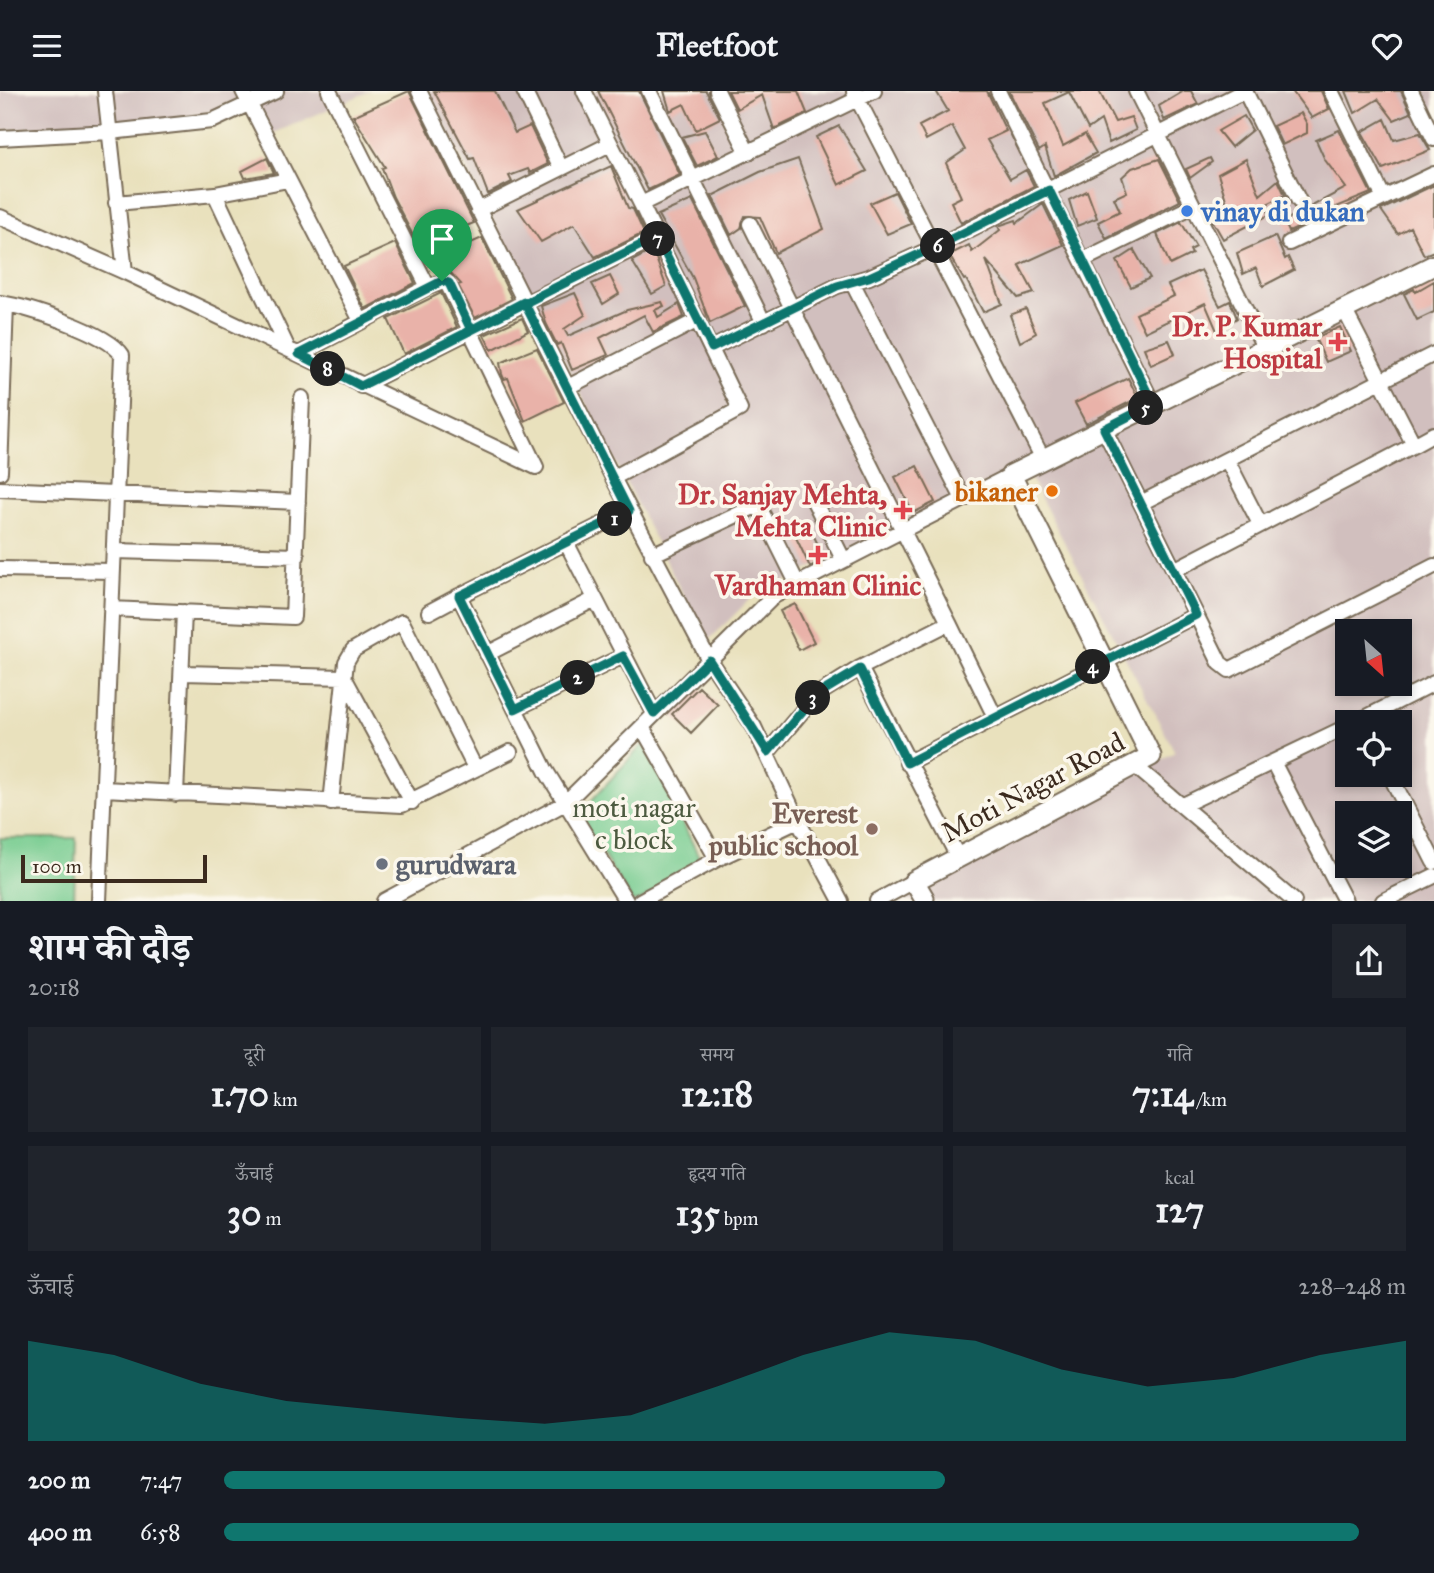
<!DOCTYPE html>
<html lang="hi">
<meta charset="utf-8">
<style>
:root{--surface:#171b24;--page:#20242c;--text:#f1f3f6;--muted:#9ea1a6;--accent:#0f766e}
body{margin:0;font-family:"IM FELL Great Primer","Noto Serif Devanagari",serif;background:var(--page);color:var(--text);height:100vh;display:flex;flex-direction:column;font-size:26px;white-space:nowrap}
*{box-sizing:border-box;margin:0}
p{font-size:23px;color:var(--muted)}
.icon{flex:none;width:38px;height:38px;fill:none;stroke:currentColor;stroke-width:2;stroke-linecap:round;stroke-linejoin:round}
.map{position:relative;height:810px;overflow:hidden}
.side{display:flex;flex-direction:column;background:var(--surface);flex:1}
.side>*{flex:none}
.needle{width:46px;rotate:153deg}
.controls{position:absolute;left:1335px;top:528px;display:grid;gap:14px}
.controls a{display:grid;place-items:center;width:77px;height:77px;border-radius:0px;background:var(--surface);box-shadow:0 4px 10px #0003;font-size:35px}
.scale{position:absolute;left:21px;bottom:18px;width:186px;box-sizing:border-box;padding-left:7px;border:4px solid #3b2a1e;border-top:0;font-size:19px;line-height:24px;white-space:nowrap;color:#3b2a1e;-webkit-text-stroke:5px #fbf7ec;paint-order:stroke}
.pin{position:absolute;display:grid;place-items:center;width:60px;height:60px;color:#fff;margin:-72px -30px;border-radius:50% 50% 50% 0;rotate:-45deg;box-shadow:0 0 7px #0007}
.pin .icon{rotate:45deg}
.km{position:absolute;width:35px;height:35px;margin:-18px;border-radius:50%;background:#222;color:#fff;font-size:19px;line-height:35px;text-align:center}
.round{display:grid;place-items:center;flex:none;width:74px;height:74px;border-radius:0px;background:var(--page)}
.headline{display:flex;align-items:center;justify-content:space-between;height:119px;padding:0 28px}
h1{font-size:38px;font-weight:700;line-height:52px}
.stats{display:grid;grid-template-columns:repeat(3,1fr);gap:10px;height:119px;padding:7px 28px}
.stats div{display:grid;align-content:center;border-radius:0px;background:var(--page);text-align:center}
.stats b{font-size:35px;font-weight:700}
.stats small{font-size:19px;font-weight:400}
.stats p{font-size:19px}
.chart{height:196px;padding:14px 28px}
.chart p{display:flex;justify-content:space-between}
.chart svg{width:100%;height:126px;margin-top:7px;fill:var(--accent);opacity:.7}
ul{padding:0 28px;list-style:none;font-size:23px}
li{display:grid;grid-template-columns:112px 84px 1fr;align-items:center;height:52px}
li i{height:18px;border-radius:9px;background:var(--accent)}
header{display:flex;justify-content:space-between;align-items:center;height:91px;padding:0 28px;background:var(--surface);font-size:32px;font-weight:700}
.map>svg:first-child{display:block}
.industrial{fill:#d1bfbe;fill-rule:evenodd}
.green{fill:#77cc90;stroke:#597b57;stroke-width:2}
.building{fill:#e9b2a9}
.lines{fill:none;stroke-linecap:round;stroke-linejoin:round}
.street-casing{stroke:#786a56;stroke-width:18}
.secondary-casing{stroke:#786a56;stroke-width:23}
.street{stroke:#fff;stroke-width:14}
.secondary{stroke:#fff;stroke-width:19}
.route-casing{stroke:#fff;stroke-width:14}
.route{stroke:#0f766e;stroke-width:9}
.shop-dot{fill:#3f7fe0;stroke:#fbf7ec;stroke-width:2.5}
.health-dot{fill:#e0444e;stroke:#fbf7ec;stroke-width:2.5}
.food-dot{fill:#e8710a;stroke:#fbf7ec;stroke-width:2.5}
.education-dot{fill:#8d6e63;stroke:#fbf7ec;stroke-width:2.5}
.worship-dot{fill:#6b7280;stroke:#fbf7ec;stroke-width:2.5}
.labels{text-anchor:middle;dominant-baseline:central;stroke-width:7;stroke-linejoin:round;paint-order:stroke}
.shop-label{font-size:28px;font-weight:bold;fill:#366cbe;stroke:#fbf7ec;text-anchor:start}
.health-label{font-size:28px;font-weight:bold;fill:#be3a42;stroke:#fbf7ec;text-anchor:end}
.food-label{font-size:28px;font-weight:bold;fill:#c56008;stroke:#fbf7ec;text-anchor:end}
.street-label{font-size:28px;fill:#3b2a1e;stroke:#fbf7ec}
.park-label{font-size:28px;fill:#4d5b40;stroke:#fbf7ec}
.education-label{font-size:28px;font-weight:bold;fill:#785e54;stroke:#fbf7ec;text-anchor:end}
.worship-label{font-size:28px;font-weight:bold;fill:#5b616d;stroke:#fbf7ec;text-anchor:start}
</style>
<header><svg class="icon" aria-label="menu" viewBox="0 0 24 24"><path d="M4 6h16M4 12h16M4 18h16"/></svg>Fleetfoot<svg class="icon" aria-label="heart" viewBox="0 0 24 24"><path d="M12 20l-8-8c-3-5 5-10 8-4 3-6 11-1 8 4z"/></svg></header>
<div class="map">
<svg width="1434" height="810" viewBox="0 0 1434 810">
<rect width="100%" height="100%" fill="#fbf7ec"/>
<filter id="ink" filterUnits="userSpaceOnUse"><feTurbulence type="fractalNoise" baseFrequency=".0143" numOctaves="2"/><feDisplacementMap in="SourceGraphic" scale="14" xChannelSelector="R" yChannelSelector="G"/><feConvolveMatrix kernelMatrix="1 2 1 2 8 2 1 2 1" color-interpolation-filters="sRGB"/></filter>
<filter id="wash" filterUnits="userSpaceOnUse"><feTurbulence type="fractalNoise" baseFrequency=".00686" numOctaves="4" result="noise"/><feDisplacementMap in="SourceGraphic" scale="28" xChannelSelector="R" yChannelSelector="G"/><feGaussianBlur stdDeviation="1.57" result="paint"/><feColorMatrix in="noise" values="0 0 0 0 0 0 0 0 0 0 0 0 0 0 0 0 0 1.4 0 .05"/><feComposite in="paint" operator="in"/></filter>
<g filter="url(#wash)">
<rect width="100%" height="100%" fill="#e9e1bd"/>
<!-- industrial -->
<path class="industrial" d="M0 0H370L272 43 253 2 198 26 0 40Z
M427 0H1434V810H892L1175 661 1024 375 753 505 707 551ZM1348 541H1400V593H1348ZM1348 632H1400V684H1348ZM1348 723H1400V775H1348Z"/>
<!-- green -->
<path class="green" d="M644 652 703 774 639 810H632L578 724Z
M0 747H76L74 810H0Z"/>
<g id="blocks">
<!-- building -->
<path class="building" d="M409 0 474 132 418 154 393 106 382 77 385 76 353 25Z
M434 0H495L515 42 530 35 548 73 530 82 528 78 509 85 512 91 488 103 474 67 470 68Z
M598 0H639L680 84 648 99Z
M664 0H706L720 27 696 39 684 13 670 20Z
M728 0H798L807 22 774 38 762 4 737 18Z
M936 0H987L1006 40 987 49 1010 88 1026 79 1034 95 961 132 951 111 961 106 946 72 965 59 952 35 926 49 919 35 948 20Z
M1009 0H1099L1115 31 1131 26 1136 39 1109 52 1101 29 1088 38 1069 1 1045 12 1063 55 1085 43 1096 62 1054 85 1045 56 1039 60Z
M1184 0H1191L1198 13 1164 29 1159 15Z
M1292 0H1321L1329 18 1312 27Z
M1346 0H1401L1411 22 1394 29 1378 8 1355 22Z
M1301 22 1307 33V42L1282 54 1273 35Z
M1244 25 1252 39 1231 56 1218 40Z
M1385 28 1394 49 1420 42 1430 59 1383 78 1362 41Z
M839 35 867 80 839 94 816 46Z
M1339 39 1371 102 1329 119 1330 122 1289 141 1284 130 1346 97 1325 69 1316 49Z
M705 40 718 65 697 75 682 46Z
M267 67 274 82 245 87 242 80Z
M1210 67 1212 71 1190 87 1186 78Z
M798 68 824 138 776 162 760 126 745 125 741 137 731 144 712 105 760 81Z
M1159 68 1180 110 1106 147 1098 131 1120 120 1114 107 1127 101 1122 86 1132 77Z
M1246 68 1260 104 1278 89 1285 104 1265 114 1269 124 1223 148 1207 120 1227 112 1218 83Z
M611 75 628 117 633 118 644 142 595 166 574 133 541 151 518 118Z
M1434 94V160L1424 164 1410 136 1398 143 1381 119Z
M1087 100 1097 127 1077 135 1069 109Z
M895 101 911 133 887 143 870 112Z
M692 109 745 215 710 232 693 187 658 124Z
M1043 113 1063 154 1019 174 1034 202 1018 207 986 169 1002 213 983 221 966 188 964 189 949 164 969 154 972 161 1000 139 998 135 1016 129 1017 132Z
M1181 131 1196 156 1190 159 1192 163 1170 174 1157 143Z
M1275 145 1285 168 1288 166 1294 179 1263 195 1256 177 1243 183 1237 162Z
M482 147 512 208 475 227 458 194 461 193 451 182 428 171Z
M395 152 415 192 365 218 344 175Z
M653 159 666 195 652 203 632 170Z
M1134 159 1150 187 1131 196 1117 170Z
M1201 179 1220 215 1230 210 1237 227 1217 240 1205 212 1145 241 1136 223 1174 205 1168 194Z
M610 185 619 203 603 213 592 193Z
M1434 190V221L1417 229 1404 203 1414 198 1415 201Z
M441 202 457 236 404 263 388 228Z
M575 202 585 224 564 238 568 245 627 219 662 211 664 215 655 219 658 226 679 213 684 226 653 241 644 224 600 247 608 264 572 279 561 252 557 254 546 232 541 215Z
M1026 218 1036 242 1020 251 1010 224Z
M522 227 528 240 492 259 484 244Z
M1340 236 1351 260 1326 271 1315 247Z
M1169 249 1175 263 1151 274 1144 257Z
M537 257 564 311 525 330 508 287 504 288 502 283 500 272Z
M1128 287 1138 307 1086 333 1075 312Z
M917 375 935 411 913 422 895 386Z
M806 429 825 468 810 476 791 436Z
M795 513 814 551 799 559 780 520Z
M699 596 718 614 691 642 672 623Z"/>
</g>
</g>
<g filter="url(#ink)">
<use href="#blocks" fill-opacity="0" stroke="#786a56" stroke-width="2"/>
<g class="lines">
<!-- street casing -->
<g class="street-casing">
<path id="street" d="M105 0 125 181
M243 0 361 230
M329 0 428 196
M419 0 613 387
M524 0 561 77
M584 0 641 113
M649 0 764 232
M717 0 748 62
M998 0 1153 313
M1136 0 1265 258
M1245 0 1299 110
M1331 0 1384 107
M1411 0 1434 48
M854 1 1043 368
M0 47 110 41 212 30 276 0
M215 103 288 89
M116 112 215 103 288 258
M478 119 610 53
M0 126 125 181 536 376 446 190 428 196 299 263
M750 133 949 532 860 577 958 766
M1289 152 1434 83
M1083 169 1193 115
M852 191 963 408
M0 212C27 216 107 241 122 264L99 810
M712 257 837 195 869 186 935 156 1244 0
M361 295 657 146
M568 296 698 229
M1104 338 1174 479 1414 354 1344 218
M1414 354 1434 343
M1227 369 1260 433
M0 381 6 213
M0 398 298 411
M811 404 843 468
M1141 412 1434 263
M567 453 654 622
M114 460 297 465
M652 464 758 414 797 492
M0 478 113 480
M1174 479 1220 572 1229 579 1434 475
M459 505 629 420
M111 518 293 526 302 307
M429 521 459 505 546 680 626 810
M949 532 996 628
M487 563 595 508
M183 582 344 586 412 711
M515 618 623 565
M1355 632 1434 592
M642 636 717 768
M768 661 815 605 860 577
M1273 671 1345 810
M907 672 1196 524
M1135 675 1294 810
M1390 684 1434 771
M104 698 402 714 510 661
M176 703 184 521
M331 712 346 571 353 559 402 531 475 677
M1183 714 1348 635
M384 810 565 712 774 505 1011 384
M640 810 717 768 798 730
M841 810 798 730 754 636 709 569 613 387 740 318 641 113 874 0
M877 810 914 790
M1383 810 1434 785"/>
</g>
<!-- secondary casing -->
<g class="secondary-casing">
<path id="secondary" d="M924 807 914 790 1151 665 1011 384 1434 174"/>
</g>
<!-- street -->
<use href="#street" class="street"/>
<!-- secondary -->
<use href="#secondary" class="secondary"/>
</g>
</g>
<g class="lines" filter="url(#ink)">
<!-- route casing -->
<g class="route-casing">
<path id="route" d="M442 190 449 192 471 239 524 211 629 420 459 505 515 618 623 565 654 622 709 569 768 661 815 605 860 578 907 672 1196 524 1104 338 1153 313 1049 99 935 156 869 186 837 195 712 257 657 146C558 195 459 245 361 295L299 263 442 190"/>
</g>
<!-- route -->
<use href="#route" class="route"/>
</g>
<!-- markers -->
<circle class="shop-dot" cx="1187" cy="120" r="7"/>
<g class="health-dot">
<path d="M1334.5 240.5h7v7h7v7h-7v7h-7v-7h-7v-7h7z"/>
<path d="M899.5 408.5h7v7h7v7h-7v7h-7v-7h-7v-7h7z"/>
<path d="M814.5 453.5h7v7h7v7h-7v7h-7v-7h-7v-7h7z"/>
</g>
<circle class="food-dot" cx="1052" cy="400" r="7"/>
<circle class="education-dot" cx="872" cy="738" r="7"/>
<circle class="worship-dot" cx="382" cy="773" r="7"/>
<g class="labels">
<!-- shop labels -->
<g class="shop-label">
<text x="1201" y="120">vinay di dukan</text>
</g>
<!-- health labels -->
<g class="health-label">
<text x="1322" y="235">Dr. P. Kumar<tspan x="1322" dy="32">Hospital</tspan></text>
<text x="887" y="403">Dr. Sanjay Mehta,<tspan x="887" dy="32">Mehta Clinic</tspan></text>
<text x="818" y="494" text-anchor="middle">Vardhaman Clinic</text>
</g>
<!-- food labels -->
<g class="food-label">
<text x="1038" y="400">bikaner</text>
</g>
<!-- street labels -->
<g class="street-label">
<text transform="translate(1033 696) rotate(-28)">Moti Nagar Road</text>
</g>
<!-- park labels -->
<g class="park-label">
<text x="634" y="716">moti nagar<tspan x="634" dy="32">c block</tspan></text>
</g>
<!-- education labels -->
<g class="education-label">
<text x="858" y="722">Everest<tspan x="858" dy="32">public school</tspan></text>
</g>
<!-- worship labels -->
<g class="worship-label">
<text x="396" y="773">gurudwara</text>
</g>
</g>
</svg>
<div class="controls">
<a><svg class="needle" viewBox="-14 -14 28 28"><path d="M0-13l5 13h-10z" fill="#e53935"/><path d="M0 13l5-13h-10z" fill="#9ea1a6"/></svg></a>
<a><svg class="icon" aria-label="locate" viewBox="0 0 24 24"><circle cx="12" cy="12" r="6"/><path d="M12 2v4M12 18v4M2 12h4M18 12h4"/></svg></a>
<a><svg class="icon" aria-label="layers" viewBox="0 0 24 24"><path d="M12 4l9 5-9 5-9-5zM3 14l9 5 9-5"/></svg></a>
</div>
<div class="scale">100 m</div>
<div class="pin" style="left:442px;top:190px;background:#1e9e55"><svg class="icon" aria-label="arrive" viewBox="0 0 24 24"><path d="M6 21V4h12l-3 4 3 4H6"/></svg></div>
<b class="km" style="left:615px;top:428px">1</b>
<b class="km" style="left:578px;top:587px">2</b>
<b class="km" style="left:813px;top:607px">3</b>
<b class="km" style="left:1093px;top:576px">4</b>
<b class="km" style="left:1146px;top:317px">5</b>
<b class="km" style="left:938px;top:155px">6</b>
<b class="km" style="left:658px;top:148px">7</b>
<b class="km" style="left:328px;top:278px">8</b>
</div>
<section class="side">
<div class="headline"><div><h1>शाम की दौड़</h1><p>20:18</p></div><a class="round"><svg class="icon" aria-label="share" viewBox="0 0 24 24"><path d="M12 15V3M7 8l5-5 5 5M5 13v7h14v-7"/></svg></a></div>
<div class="stats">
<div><p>दूरी</p><b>1.70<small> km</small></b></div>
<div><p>समय</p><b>12:18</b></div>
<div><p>गति</p><b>7:14<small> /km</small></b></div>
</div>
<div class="stats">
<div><p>ऊँचाई</p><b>30<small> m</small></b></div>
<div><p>हृदय गति</p><b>135<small> bpm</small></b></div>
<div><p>kcal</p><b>127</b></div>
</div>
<div class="chart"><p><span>ऊँचाई</span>228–248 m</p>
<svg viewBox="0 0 160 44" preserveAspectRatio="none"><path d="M0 44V9L10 14L20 24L30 30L40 33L50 36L60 38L70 35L80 25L90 14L100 6L110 9L120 19L130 25L140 22L150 14L160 9V44z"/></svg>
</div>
<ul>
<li><b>200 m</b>7:47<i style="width:61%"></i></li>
<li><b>400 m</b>6:58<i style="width:96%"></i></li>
</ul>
</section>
